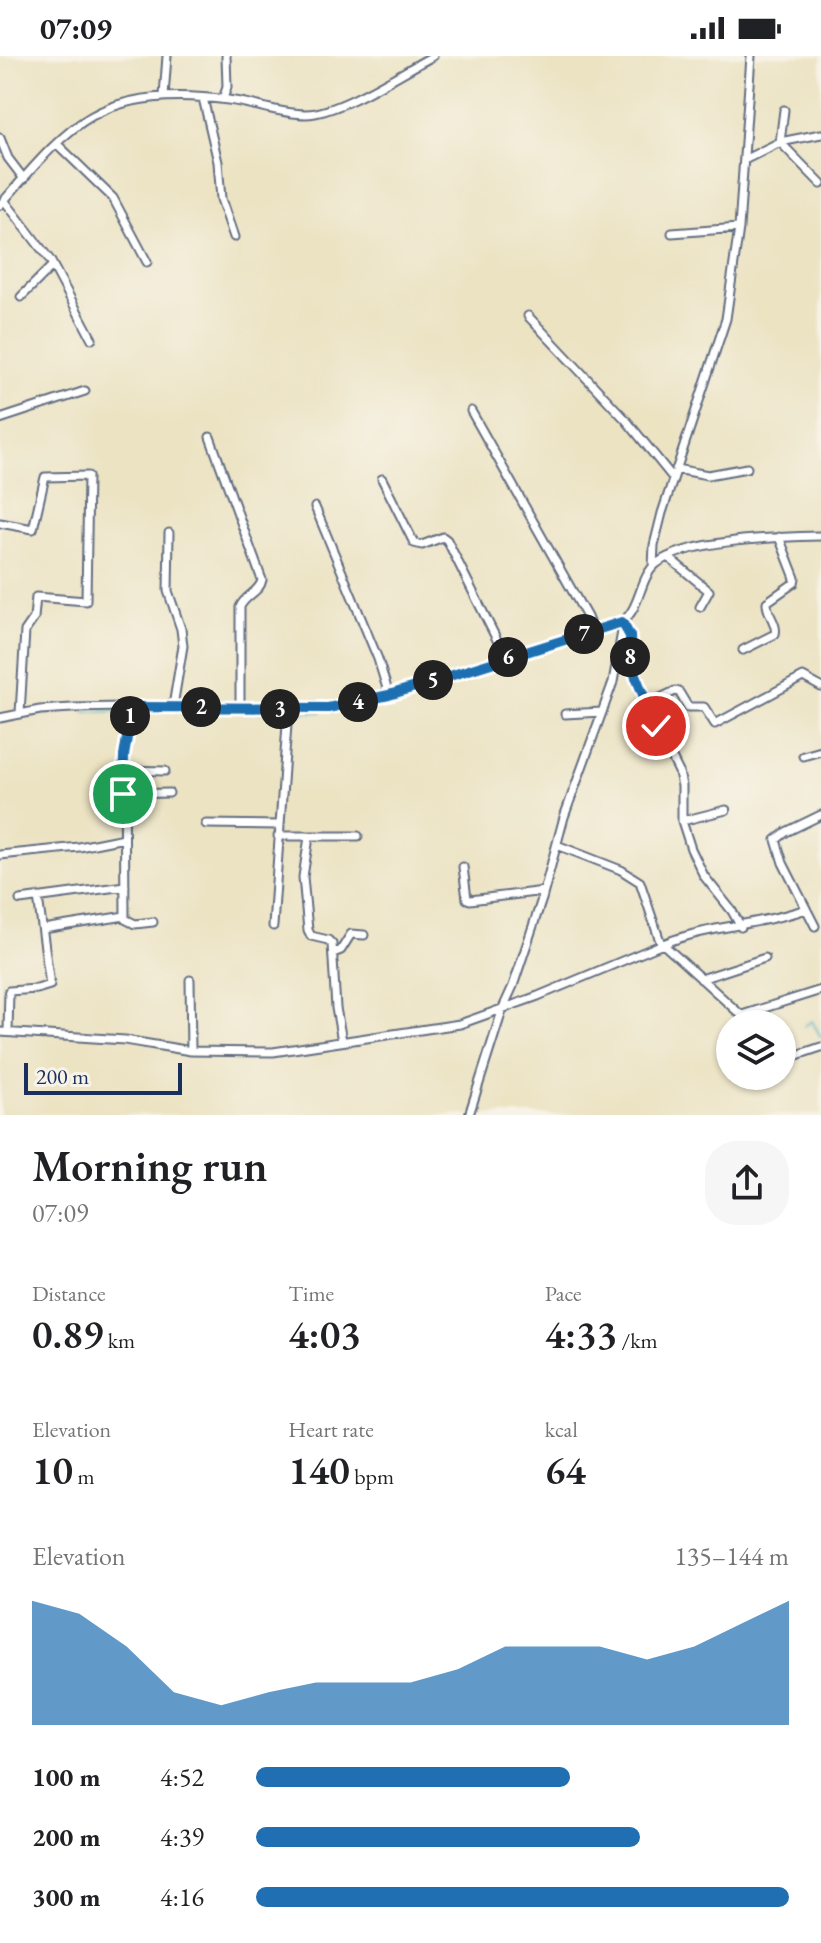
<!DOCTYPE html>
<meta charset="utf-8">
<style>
:root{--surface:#fff;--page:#f6f6f6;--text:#202124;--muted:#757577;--accent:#1f6fb2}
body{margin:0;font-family:"EB Garamond",serif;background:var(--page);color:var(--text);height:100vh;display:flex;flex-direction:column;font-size:30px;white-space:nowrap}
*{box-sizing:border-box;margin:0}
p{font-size:26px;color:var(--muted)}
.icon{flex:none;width:44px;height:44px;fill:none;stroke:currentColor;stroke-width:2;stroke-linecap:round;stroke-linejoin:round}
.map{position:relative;height:1059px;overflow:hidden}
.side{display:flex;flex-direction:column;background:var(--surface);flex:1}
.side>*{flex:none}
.controls{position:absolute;left:716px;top:954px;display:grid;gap:16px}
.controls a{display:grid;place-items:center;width:80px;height:80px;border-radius:50%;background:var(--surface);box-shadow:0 2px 6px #0004;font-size:40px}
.scale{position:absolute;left:24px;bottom:20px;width:158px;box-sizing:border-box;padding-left:8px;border:4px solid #1b2f5e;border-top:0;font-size:22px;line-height:28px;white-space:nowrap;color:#1b2f5e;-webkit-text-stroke:6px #f7f3e8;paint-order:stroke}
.pin{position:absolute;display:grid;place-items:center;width:68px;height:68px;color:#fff;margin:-34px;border:4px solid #fff;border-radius:50%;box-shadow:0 2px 8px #0007}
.km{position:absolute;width:40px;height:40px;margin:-20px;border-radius:50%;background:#222;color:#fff;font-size:22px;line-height:40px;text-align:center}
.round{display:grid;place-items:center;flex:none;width:84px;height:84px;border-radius:32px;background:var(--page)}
.overview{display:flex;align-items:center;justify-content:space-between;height:136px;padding:0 32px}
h1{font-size:44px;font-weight:600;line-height:60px}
.stats{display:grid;grid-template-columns:repeat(3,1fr);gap:12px;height:136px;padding:8px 32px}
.stats div{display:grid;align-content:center}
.stats b{font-size:40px;font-weight:600}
.stats small{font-size:22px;font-weight:400}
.stats p{font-size:22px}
.chart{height:224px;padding:16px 32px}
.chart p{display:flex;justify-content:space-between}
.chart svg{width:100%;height:144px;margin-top:8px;fill:var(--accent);opacity:.7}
ul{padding:0 32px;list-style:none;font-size:26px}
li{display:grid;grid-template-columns:128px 96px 1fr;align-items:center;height:60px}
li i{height:20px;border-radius:10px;background:var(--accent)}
.status{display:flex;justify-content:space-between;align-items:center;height:56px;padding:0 40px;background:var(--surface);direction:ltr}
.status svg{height:22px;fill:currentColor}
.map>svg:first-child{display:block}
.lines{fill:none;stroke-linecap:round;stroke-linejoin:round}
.stream{stroke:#43afc1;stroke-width:2}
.minor-casing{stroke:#646e81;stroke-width:11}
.minor{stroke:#fff;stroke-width:7}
.route-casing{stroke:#fff;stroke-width:16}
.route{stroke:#1f6fb2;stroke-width:10}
</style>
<div class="status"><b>07:09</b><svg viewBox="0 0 49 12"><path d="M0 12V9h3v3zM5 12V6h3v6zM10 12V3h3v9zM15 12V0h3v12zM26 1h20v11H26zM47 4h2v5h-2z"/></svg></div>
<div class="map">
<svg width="821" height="1059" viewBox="0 0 821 1059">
<rect width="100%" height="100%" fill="#f7f3e8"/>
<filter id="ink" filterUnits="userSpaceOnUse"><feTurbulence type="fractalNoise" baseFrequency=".0125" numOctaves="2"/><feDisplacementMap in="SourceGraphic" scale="16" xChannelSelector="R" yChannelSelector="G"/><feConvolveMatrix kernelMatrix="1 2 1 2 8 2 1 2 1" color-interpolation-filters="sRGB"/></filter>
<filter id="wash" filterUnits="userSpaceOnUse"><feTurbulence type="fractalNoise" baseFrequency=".006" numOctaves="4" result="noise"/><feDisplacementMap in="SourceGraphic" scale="32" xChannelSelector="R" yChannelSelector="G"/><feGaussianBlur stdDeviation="1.8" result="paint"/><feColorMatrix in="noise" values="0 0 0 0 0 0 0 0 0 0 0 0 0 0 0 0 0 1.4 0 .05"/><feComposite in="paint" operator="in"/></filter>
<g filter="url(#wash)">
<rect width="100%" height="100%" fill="#ece3c3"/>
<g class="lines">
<!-- stream -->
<path class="stream" d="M587 582 615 573 620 574
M541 595 579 583
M422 632 455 621
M205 654 222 655
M226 655 248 656
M332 655 357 650
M85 656 121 655
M249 656H281
M292 656H321
M34 659 61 656
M804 970 812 965 821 981"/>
</g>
</g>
<g filter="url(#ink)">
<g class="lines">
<!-- minor casing -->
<g class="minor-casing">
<path id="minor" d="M164 40 167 0
M203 42 218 106 221 143 234 181
M223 43 227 31 226 0
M784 54 780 86 821 128
M0 82 8 102 24 123
M58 89 113 142 147 206
M744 104 780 86 821 78
M4 144 50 204 92 283
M0 149C26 120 58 79 92 60 132 37 184 38 228 44 254 47 280 58 306 58 339 58 402 16 433 0
M672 177 739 172
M21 241 52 210
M528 260 626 364 673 422
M471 355 587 561 593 576
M0 363 85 335
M210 381 262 524C260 536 245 539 240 551V652
M676 413 708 419 747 412
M382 423 414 487 422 489 443 481 447 484 506 602
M315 451 378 603 389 639
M0 467 33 473 45 421 88 420 86 545 36 541 34 562 25 575 20 657
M169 477 168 535 181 573 183 590 173 650
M668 501 709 535 700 551
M653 511 654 489 662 457 726 263 739 172 751 0
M622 568 630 580 631 609 646 649 679 716 682 730V765L691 793 704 820 732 855 741 871
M743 594 775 578C778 567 766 558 767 546L794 527 795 522 779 481
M646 649 675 635 679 636 688 651H704L715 668 803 621 821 631
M132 651 124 700 125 863 135 868 153 866
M565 658 602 656
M0 662 40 654 72 652 173 650 328 652 370 644 622 566C641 552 639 522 656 508 687 483 781 481 821 480
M803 700 821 695
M123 714 165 715
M123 738 169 737
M682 765 726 754
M206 768 279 769
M278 780H358
M309 781 303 821 308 874 311 880 328 884 332 888 336 952 342 985
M557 789 621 814 640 826 661 888
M0 799 79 791 124 782
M463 811 467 843 470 844 544 835
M20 844 125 830
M273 870 288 654
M815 870 783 807 776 784 786 776 821 759
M43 873 125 860
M663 888C710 869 758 870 806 853
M333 897 341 894 351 878 364 879
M701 923 765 902
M190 924 191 995
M742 959 821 934
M0 976 125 984 191 995 273 996 460 968 538 940 663 888 751 968
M8 976 9 935 37 933 50 929 38 841
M782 997 791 1001 821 991
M469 1059 503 952 513 930 542 843 564 761 613 626 623 570"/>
</g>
<!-- minor -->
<use href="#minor" class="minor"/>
</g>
</g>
<g class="lines" filter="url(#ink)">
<!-- route casing -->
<g class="route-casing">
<path id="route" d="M123 738 124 700 132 651 328 652 389 639 622 566 630 580 631 609 656 670"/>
</g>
<!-- route -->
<use href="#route" class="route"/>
</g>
</svg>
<div class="controls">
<a><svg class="icon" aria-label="layers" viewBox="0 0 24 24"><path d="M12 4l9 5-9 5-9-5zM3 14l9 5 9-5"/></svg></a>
</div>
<div class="scale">200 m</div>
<div class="pin" style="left:123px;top:738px;background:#1e9e55"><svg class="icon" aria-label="arrive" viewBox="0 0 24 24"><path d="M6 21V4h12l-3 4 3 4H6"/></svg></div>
<div class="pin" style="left:656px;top:670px;background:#d93025"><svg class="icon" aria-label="check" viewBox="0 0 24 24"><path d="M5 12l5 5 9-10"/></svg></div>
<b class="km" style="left:130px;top:660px">1</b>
<b class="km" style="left:201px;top:651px">2</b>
<b class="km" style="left:280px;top:653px">3</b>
<b class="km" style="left:358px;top:646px">4</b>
<b class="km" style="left:433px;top:624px">5</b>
<b class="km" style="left:508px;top:601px">6</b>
<b class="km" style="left:584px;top:578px">7</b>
<b class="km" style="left:630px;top:601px">8</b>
</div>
<section class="side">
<div class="overview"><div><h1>Morning run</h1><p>07:09</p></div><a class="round"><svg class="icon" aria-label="share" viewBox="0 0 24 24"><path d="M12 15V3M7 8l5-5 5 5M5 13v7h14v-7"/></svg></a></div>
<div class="stats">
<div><p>Distance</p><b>0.89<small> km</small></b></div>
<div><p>Time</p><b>4:03</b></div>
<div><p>Pace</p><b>4:33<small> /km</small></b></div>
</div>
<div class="stats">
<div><p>Elevation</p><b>10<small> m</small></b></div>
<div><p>Heart rate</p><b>140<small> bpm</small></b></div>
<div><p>kcal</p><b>64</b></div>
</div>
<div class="chart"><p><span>Elevation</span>135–144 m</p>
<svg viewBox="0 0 160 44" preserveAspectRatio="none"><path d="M0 44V6L10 10L20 20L30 34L40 38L50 34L60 31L70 31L80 31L90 27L100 20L110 20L120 20L130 24L140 20L150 13L160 6V44z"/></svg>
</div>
<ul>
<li><b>100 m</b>4:52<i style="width:59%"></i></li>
<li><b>200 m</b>4:39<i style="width:72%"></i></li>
<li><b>300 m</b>4:16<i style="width:100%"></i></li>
</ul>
</section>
